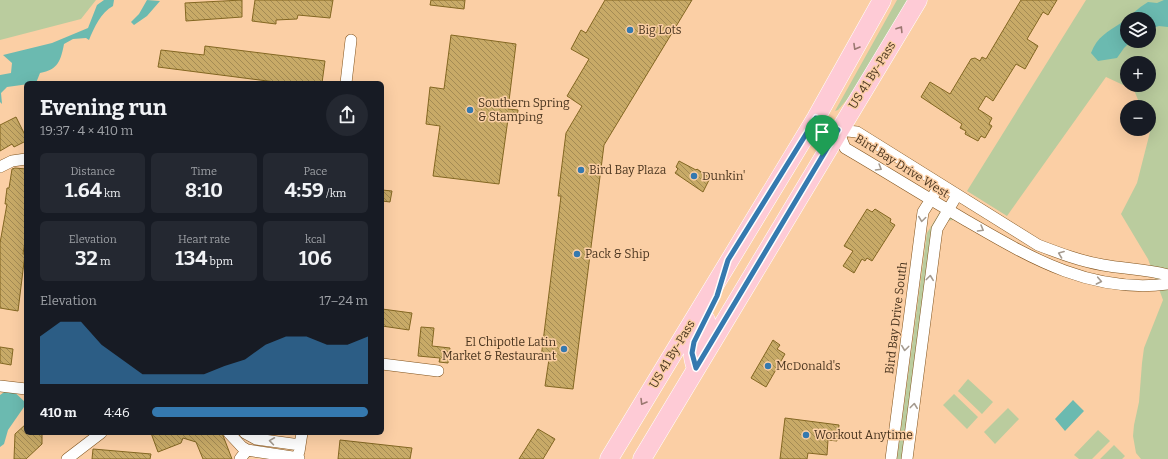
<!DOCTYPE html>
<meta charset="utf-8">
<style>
:root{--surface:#171b24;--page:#242831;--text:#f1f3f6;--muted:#9ea1a6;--accent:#3579af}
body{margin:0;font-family:Bitter,serif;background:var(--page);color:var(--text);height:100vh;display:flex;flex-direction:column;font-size:15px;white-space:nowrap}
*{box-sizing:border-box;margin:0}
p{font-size:13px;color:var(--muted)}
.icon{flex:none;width:22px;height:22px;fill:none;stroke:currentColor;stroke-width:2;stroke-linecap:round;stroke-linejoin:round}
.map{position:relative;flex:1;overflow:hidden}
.drawer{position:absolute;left:24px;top:81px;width:360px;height:354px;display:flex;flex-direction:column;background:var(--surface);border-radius:6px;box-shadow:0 4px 16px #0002}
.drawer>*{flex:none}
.tools{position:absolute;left:1120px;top:12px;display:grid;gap:8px}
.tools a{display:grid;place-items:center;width:36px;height:36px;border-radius:50%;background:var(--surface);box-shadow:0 4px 16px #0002;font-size:20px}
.pin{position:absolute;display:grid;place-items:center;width:34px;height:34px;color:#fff;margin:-41px -17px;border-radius:50% 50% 50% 0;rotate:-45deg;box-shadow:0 0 4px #0007}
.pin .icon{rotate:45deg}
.round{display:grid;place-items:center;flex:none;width:42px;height:42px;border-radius:21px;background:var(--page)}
.summary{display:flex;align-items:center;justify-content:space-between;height:68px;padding:0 16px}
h1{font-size:22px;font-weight:700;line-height:30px}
.stats{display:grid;grid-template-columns:repeat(3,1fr);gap:6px;height:68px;padding:4px 16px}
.stats div{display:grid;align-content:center;border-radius:6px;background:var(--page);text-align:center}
.stats b{font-size:20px;font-weight:700}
.stats small{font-size:11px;font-weight:400}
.stats p{font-size:11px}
.chart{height:112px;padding:8px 16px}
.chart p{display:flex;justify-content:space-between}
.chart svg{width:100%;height:72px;margin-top:4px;fill:var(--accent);opacity:.7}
ul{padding:0 16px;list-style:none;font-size:13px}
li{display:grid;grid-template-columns:64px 48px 1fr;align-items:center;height:30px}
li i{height:10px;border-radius:5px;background:var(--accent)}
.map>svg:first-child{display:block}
.green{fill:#bacc9e;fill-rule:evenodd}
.water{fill:#6bbab0}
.building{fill:url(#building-back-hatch);stroke:#836722}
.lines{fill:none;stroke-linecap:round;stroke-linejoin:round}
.minor-casing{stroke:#81521b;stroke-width:12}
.primary-casing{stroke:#fff;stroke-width:19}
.minor{stroke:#fff;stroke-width:11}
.primary{stroke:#fecbd6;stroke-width:18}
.oneway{stroke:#9b7871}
.oneway2{stroke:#a49a8f}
.route-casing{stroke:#fff;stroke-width:8}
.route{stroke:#3579af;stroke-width:5}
.poi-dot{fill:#3579af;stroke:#fbcfa5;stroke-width:1.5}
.labels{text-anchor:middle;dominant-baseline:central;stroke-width:3;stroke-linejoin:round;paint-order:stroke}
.poi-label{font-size:12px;fill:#4a351f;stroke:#fbcfa5;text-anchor:start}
.street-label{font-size:12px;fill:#4a351f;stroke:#fbcfa5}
</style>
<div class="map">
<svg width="1168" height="459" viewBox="0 0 1168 459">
<defs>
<pattern id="building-back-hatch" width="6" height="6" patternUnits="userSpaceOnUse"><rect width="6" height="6" fill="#c8aa67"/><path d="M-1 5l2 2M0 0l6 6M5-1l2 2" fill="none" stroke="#a48b54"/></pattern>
</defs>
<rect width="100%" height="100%" fill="#fbcfa5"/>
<!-- green -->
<path class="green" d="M0 0H96L81 19 0 40Z
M897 0H908L850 96 838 110 835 111Z
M1086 0H1168V459H1141L1136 453 1133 436 1134 425 1139 402 1142 363 1144 348 1163 300 1148 259 1121 214 1137 183 1150 132 1149 107H1141L1134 90 1106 77 1007 216 967 191ZM1127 19H1149V41H1127ZM1127 63H1149V85H1127Z
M946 202 959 219 947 221 939 233 911 459H897L927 233Z
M968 379 993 402 982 414 958 391Z
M954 394 978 417 967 429 943 405Z
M1008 408 1019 419 995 444 984 432Z
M1098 430 1110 441 1092 459H1079L1074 455Z
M1114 445 1125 456 1122 459H1100Z"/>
<!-- water -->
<path class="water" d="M104 0H114L113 6C101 12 94 28 89 40L86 38 73 39 64 44C61 60 58 70 40 73L36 83 7 87 1 93 2 104 0 102V75L11 73 12 63 3 55 52 43 88 28 97 5Z
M147 0 160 1 147 16 134 25 131 22 139 14Z
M1164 0H1168V27L1159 26 1149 29V19H1127V41H1131L1124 48 1117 58 1098 61 1091 53C1097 37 1107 32 1121 23 1130 16 1138 8 1148 2L1157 3Z
M10 388 25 402 24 407 8 430 4 444 0 447V395Z
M1073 400 1084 411 1065 431 1055 419Z"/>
<!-- building -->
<path class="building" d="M242 0V17L186 21 185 3Z
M255 0H333L330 18 298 15 297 19 276 20V24L252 21Z
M431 0H465L464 9 430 5Z
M605 0H692L604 145 573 389 545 386 549 359 541 358 561 196H558L566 133 582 106 567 96 589 59 571 49 581 30 586 33Z
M1021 0H1057L1048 15 1043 12 1027 39 1038 46 1025 69 1016 64 993 101 986 96 978 109 992 118 989 124 992 126 985 138 981 136 978 141 965 134 966 131 960 128 962 124 921 97 930 82 950 94 971 59 975 58 980 61 982 57 986 59Z
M451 35 516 44 508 109 518 110 517 120 508 119 499 184 433 176 440 126 426 124 430 87 444 89Z
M205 46 325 61 322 83H283L158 67 161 50 204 55Z
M16 117 26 137V141L14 147 12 144 0 151V125Z
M679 161 696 170 697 169 710 178 703 192 675 173 678 169 676 167Z
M15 168 26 169V236L23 254H25L18 311 0 308V243L7 204H5L7 188H9L12 169Z
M382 190 392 191 390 202 382 201Z
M867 209 872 212 875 209 891 219 890 222 895 225 872 261 867 258 865 261 862 259 854 273 843 266 853 251 844 246Z
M382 309 412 313 409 330 382 326Z
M421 327 434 328 432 346 450 348 448 363 439 362 440 358 418 356Z
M773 340 780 345 777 349 785 354 766 387 751 378Z
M0 347 13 349 11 365 0 363Z
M785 418 839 425 837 441 828 440 827 455 808 453 807 459H780Z
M26 424V433H42V444L26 459H14L15 434Z
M538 429 555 439 543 459H519Z
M151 433H222L232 459H203L196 442 183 438 181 443 158 452Z
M340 440 412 448 410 459H338Z
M93 449 151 454 150 459H92Z"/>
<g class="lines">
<!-- minor casing -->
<g class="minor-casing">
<path id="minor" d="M346 83 351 40
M0 167 12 161 26 159
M1168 275C1147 269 1125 269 1103 265 1080 261 1059 253 1038 245L857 132 838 130 845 148C886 172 926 197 967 221 1031 258 1091 294 1168 284
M382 364 438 371
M0 386 26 389
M229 433 242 447 247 450 299 458
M245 433 256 439 300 445
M299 452 302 433
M67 459 101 433
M240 459 247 450
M891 459 923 212 940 185
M907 459 937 229 957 195"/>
</g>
<!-- primary casing -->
<g class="primary-casing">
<path id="primary" d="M696 368C688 349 696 337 706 320
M609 459 816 118 882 0
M642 459 918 0"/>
</g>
<!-- minor -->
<use href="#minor" class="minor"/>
<!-- primary -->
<use href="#primary" class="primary"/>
</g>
<!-- one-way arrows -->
<defs><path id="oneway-chevron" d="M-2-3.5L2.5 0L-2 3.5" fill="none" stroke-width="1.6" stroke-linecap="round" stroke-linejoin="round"/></defs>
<g class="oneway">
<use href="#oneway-chevron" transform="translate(900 29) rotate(-58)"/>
<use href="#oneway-chevron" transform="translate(856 47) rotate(120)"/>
<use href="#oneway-chevron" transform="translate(643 402) rotate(121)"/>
</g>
<g class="oneway2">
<use href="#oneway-chevron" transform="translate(879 168) rotate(31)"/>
<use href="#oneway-chevron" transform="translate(922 219) rotate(98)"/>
<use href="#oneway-chevron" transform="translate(981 229) rotate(30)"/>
<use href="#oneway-chevron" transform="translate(1061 254) rotate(-159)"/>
<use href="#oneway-chevron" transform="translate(930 278) rotate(-83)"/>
<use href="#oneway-chevron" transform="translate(1099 281) rotate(11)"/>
<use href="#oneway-chevron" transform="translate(905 348) rotate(97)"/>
<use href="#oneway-chevron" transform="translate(914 406) rotate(-83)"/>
<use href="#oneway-chevron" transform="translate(272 441) rotate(-172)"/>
</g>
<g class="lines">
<!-- route casing -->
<g class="route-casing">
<path id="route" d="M816 118 838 130 696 368 692 353 694 342 717 296 728 260Z"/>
</g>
<!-- route -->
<use href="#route" class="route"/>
</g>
<!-- markers -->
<g class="poi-dot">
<circle cx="630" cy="30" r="4"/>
<circle cx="470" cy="110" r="4"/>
<circle cx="581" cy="170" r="4"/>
<circle cx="694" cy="176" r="4"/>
<circle cx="577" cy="254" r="4"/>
<circle cx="564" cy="349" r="4"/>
<circle cx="768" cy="366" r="4"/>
<circle cx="806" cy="435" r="4"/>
</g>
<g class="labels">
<!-- poi labels -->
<g class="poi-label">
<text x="638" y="30">Big Lots</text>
<text x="478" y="103">Southern Spring<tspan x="478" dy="14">&amp; Stamping</tspan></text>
<text x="589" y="170">Bird Bay Plaza</text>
<text x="702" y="176">Dunkin'</text>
<text x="585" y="254">Pack &amp; Ship</text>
<text x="556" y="342" text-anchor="end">El Chipotle Latin<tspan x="556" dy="14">Market &amp; Restaurant</tspan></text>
<text x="776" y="366">McDonald's</text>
<text x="814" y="435">Workout Anytime</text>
</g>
<!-- street labels -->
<g class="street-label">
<text transform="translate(872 75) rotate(-58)">US 41 By-Pass</text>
<text transform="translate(902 166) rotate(32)">Bird Bay Drive West</text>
<text transform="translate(896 318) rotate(-83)">Bird Bay Drive South</text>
<text transform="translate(672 354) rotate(-59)">US 41 By-Pass</text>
</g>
</g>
</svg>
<div class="tools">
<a><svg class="icon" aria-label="layers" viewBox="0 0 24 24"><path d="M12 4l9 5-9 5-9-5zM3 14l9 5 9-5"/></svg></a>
<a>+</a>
<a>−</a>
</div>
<div class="pin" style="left:822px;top:156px;background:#1e9e55"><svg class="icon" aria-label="arrive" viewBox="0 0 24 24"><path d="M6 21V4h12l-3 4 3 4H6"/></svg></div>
<section class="drawer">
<div class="summary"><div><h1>Evening run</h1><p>19:37 · 4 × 410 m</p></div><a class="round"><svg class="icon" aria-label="share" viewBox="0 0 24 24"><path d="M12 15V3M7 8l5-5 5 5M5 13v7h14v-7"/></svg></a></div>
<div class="stats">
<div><p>Distance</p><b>1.64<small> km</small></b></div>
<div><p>Time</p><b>8:10</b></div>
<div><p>Pace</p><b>4:59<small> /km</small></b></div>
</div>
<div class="stats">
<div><p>Elevation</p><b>32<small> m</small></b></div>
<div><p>Heart rate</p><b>134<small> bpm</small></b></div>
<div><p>kcal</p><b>106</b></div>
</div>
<div class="chart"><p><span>Elevation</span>17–24 m</p>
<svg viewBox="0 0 160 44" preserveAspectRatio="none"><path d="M0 44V15L10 6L20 6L30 20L40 29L50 38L60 38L70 38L80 38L90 33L100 29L110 20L120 15L130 15L140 20L150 20L160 15V44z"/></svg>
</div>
<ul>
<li><b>410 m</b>4:46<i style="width:100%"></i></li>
</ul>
</section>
</div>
